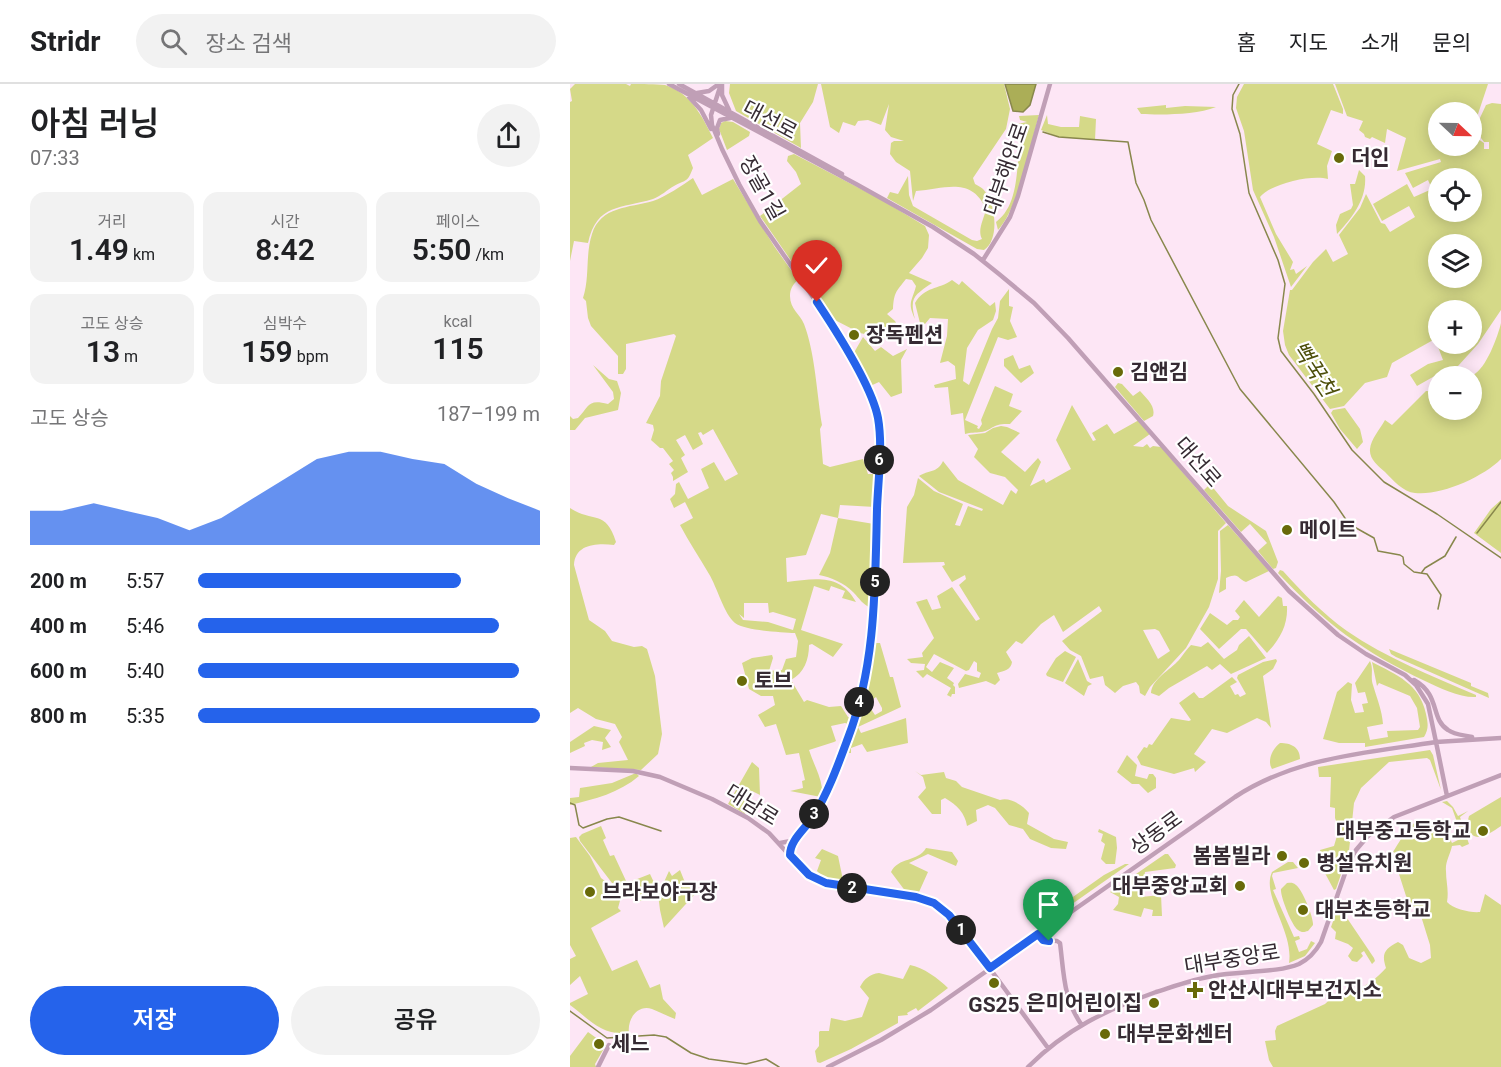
<!DOCTYPE html>
<html lang="ko">
<meta charset="utf-8">
<style>
:root{--surface:#fff;--page:#f2f2f2;--text:#202124;--muted:#757577;--line:#e0e0e0;--accent:#2563eb}
body{margin:0;font-family:Roboto,"Noto Sans KR",sans-serif;background:var(--page);color:var(--text);height:100vh;display:flex;flex-direction:column;font-size:22px;white-space:nowrap}
*{box-sizing:border-box;margin:0}
p{font-size:20px;color:var(--muted)}
.icon{flex:none;width:33px;height:33px;fill:none;stroke:currentColor;stroke-width:2;stroke-linecap:round;stroke-linejoin:round}
.map{position:relative;flex:1;overflow:hidden}
.drawer{display:flex;flex-direction:column;background:var(--surface);width:570px}
.drawer>*{flex:none}
.needle{width:39px;rotate:112deg}
.fabs{position:absolute;left:858px;top:18px;display:grid;gap:12px}
.fabs a{display:grid;place-items:center;width:54px;height:54px;border-radius:50%;background:var(--surface);box-shadow:0 3px 15px #0003;font-size:30px}
.pin{position:absolute;display:grid;place-items:center;width:51px;height:51px;color:#fff;margin:-62px -26px;border-radius:50% 50% 50% 0;rotate:-45deg;box-shadow:0 0 6px #0007}
.pin .icon{rotate:45deg}
.km{position:absolute;width:30px;height:30px;margin:-15px;border-radius:50%;background:#222;color:#fff;font-size:16px;line-height:30px;text-align:center}
.round{display:grid;place-items:center;flex:none;width:63px;height:63px;border-radius:32px;background:var(--page)}
.headline{display:flex;align-items:center;justify-content:space-between;height:102px;padding:0 30px}
h1{font-size:33px;font-weight:600;line-height:45px}
.stats{display:grid;grid-template-columns:repeat(3,1fr);gap:9px;height:102px;padding:6px 30px}
.stats div{display:grid;align-content:center;border-radius:15px;background:var(--page);text-align:center}
.stats b{font-size:30px;font-weight:600}
.stats small{font-size:16px;font-weight:400}
.stats p{font-size:16px}
.chart{height:168px;padding:12px 30px}
.chart p{display:flex;justify-content:space-between}
.chart svg{width:100%;height:108px;margin-top:6px;fill:var(--accent);opacity:.7}
.action{display:flex;gap:12px;margin-top:auto;padding:12px 30px}
.action a{flex:1;height:69px;border-radius:36px;background:var(--accent);color:#fff;font-size:24px;font-weight:600;line-height:69px;text-align:center}
.action a+a{background:var(--page);color:var(--text)}
ul{padding:0 30px;list-style:none;font-size:20px}
li{display:grid;grid-template-columns:96px 72px 1fr;align-items:center;height:45px}
li i{height:15px;border-radius:8px;background:var(--accent)}
header{display:flex;align-items:center;gap:36px;box-sizing:border-box;height:84px;padding:0 30px;background:var(--surface);border-bottom:2px solid var(--line)}
header strong{font-size:28px}
nav{display:flex;gap:33px;margin-inline-start:auto;font-size:21px}
.search{width:420px;height:54px;background:var(--page);display:flex;align-items:center;gap:15px;box-sizing:border-box;padding:0 21px;border-radius:33px;color:var(--muted);font-size:22px}
main{display:flex;flex:1;min-height:0}
.map>svg:first-child{display:block}
.green{fill:#d5d988;fill-rule:evenodd}
.water{fill:#abae57;stroke:#88874c;stroke-width:1.5}
.lines{fill:none;stroke-linecap:round;stroke-linejoin:round}
.stream{stroke:#88874c;stroke-width:1.5}
.minor{stroke:#c09fb6;stroke-width:4.5}
.route-casing{stroke:#fff;stroke-width:12}
.route{stroke:#2563eb;stroke-width:8}
.poi-dot{fill:#686a09;stroke:#fff;stroke-width:2}
.labels{text-anchor:middle;dominant-baseline:central;stroke-width:4.5;stroke-linejoin:round;paint-order:stroke}
.street-label{font-size:21px;fill:#362b33;stroke:#fff}
.poi-label{font-size:21px;font-weight:bold;fill:#362b33;stroke:#fff;text-anchor:start}
.water-label{font-size:22px;font-style:italic;fill:#4c4e09;stroke:#fff}
</style>
<header>
<strong>Stridr</strong>
<div class="search"><svg class="icon" aria-label="search" viewBox="0 0 24 24"><circle cx="10" cy="10" r="6"/><path d="M15 15l6 6"/></svg>장소 검색</div>
<nav><a>홈</a><a>지도</a><a>소개</a><a>문의</a></nav>
</header>
<main>
<section class="drawer">
<div class="headline"><div><h1>아침 러닝</h1><p>07:33</p></div><a class="round"><svg class="icon" aria-label="share" viewBox="0 0 24 24"><path d="M12 15V3M7 8l5-5 5 5M5 13v7h14v-7"/></svg></a></div>
<div class="stats">
<div><p>거리</p><b>1.49<small> km</small></b></div>
<div><p>시간</p><b>8:42</b></div>
<div><p>페이스</p><b>5:50<small> /km</small></b></div>
</div>
<div class="stats">
<div><p>고도 상승</p><b>13<small> m</small></b></div>
<div><p>심박수</p><b>159<small> bpm</small></b></div>
<div><p>kcal</p><b>115</b></div>
</div>
<div class="chart"><p><span>고도 상승</span>187–199 m</p>
<svg viewBox="0 0 160 44" preserveAspectRatio="none"><path d="M0 44V30L10 30L20 27L30 30L40 33L50 38L60 33L70 25L80 17L90 9L100 6L110 6L120 9L130 11L140 19L150 25L160 30V44z"/></svg>
</div>
<ul>
<li><b>200 m</b>5:57<i style="width:77%"></i></li>
<li><b>400 m</b>5:46<i style="width:88%"></i></li>
<li><b>600 m</b>5:40<i style="width:94%"></i></li>
<li><b>800 m</b>5:35<i style="width:100%"></i></li>
</ul>
<div class="action"><a>저장</a><a>공유</a></div>
</section>
<div class="map">
<svg width="931" height="983" viewBox="0 0 931 983">
<rect width="100%" height="100%" fill="#fde6f5"/>
<!-- green -->
<path class="green" d="M5 0H56L60 2 61 0C72 0 86 0 95 1 121 9 132 32 143 54L118 71 123 84C117 99 117 95 104 102 97 106 91 112 83 115 51 125 27 119 18 159L4 157 0 177V18L2 17 0 5Z
M160 0H248L243 18 230 39 231 64 166 27 159 9Z
M251 0H434L440 25 436 45 403 94 405 100C408 102 411 103 413 105 426 118 430 156 414 166L407 165 317 114 320 108 328 110 338 92 339 111 343 122 402 156 407 157 412 155C407 146 414 135 416 125 401 92 375 105 346 107L343 117 340 87 326 78 320 70 321 59 324 57H334L321 53 315 46 319 20 311 41 298 36 288 37 285 42 273 38 269 49 260 43Z
M674 0H763L773 25V30L761 26 747 60 762 67 757 82 758 95C742 90 700 100 690 113L706 150 723 178 720 186 724 185 726 190 737 182 721 203 704 153 683 106 674 47 666 24 667 13Z
M765 0H918L904 42H902V28H868V62H902V55H908L914 59V65H919V58H914L911 54V38L909 36 916 21 922 19 931 20V226L908 260 888 282 877 285 847 302 840 291 858 280 873 276 865 255 822 279 817 293 795 299 774 322 760 325 719 271 715 261 713 247 720 206H722L743 178 756 165 763 178 778 170 769 151 790 124 796 110 811 139 815 140 820 148 845 133 839 122 812 137 803 120 837 100 844 113 862 105 858 96 843 104 835 89 871 78 870 75 827 87 836 54 817 45 815 59 802 53 800 55 795 53 794 50 789 46 793 37 777 32ZM868 94H902V128H868ZM868 160H902V194H868ZM868 226H902V260H868Z
M596 21V24L615 22 646 23C626 31 592 31 571 30L567 24Z
M469 31C460 62 449 123 428 146L426 138C449 121 446 85 450 60L451 55 456 50 440 43 441 40 442 41 457 38 450 36 449 32Z
M477 31 478 40 491 43H509L510 32 526 35 525 56 489 53 471 46Z
M155 37 163 38 180 48 179 52 157 66 149 45 151 39Z
M224 70 312 116 355 142 359 151 358 164 352 174 339 189 362 199C345 211 339 213 345 235 337 218 342 218 346 202L342 196 336 195C326 208 324 208 323 225L317 230 325 237 331 248 313 254 290 249 261 234 190 132 231 100 226 88 217 77 218 72Z
M789 86 795 92C797 115 782 134 767 150L766 141 770 130 781 125 783 121 780 100H785Z
M123 94 132 111 163 95 204 162 228 196C223 200 220 205 220 212 220 225 230 230 234 240 245 268 247 311 252 341L250 345 253 380 260 383 293 375 298 390H306L305 423 270 421 268 434 304 440 301 524C292 520 290 515 283 508 274 499 261 493 249 491L260 469 268 434 251 430 236 471 216 474 217 498C244 495 270 489 286 518L272 514 275 507 261 502 259 507 244 502 231 546 273 560 263 573 242 560 239 561C239 576 234 589 221 596L234 618 237 616 259 623 271 622 278 633 283 634 281 641 275 639 261 642 266 657 264 658 239 666C243 679 250 690 252 704L256 703 251 713 220 707 233 704 232 697 235 696 229 669 216 671 206 640 195 643 188 631 205 621 203 612H191L179 605 172 579 182 574 202 571 203 574 199 587 212 586 216 575 226 573 228 557 225 549C211 548 176 547 165 539 154 530 147 503 139 490 129 473 119 458 110 441L123 434 115 418 104 424 100 415 105 410 106 400 109 398 118 415 139 404 131 385 144 378 155 397 168 390 143 345 133 351 131 348 128 349 133 360 123 366 115 351 106 356 115 371 111 374 118 388 103 397V393L101 389 104 386 99 380 103 377 93 364H90L81 356 84 346 83 341 76 339 90 312 91 297 106 252 104 250 56 260V285L53 290H48V272L21 242 18 234 16 217 13 214C20 193 15 172 22 150 31 122 59 124 83 117 95 113 113 101 123 94ZM174 519H198L199 529 203 528 226 535 223 546 198 538 173 536 169 530 174 534Z
M382 196 389 201 392 197 420 222 425 218 426 227 423 236 408 246 397 264 393 297 399 301 422 245 428 234 430 217 439 205V222L443 223 440 237 447 253 438 256 428 253 395 336 408 342 407 344 409 345 412 340 411 336 425 302 443 310 439 322 452 327 440 340C422 339 423 346 411 348 405 349 401 348 395 350L393 329 381 331 378 303 365 304 364 301 386 295 385 282 378 277 370 279 377 252 378 235 360 234 355 240 350 239 345 219C355 202 368 206 382 196Z
M931 239V375C913 393 871 412 845 409 833 408 823 396 815 388 808 382 799 375 800 365 801 355 810 345 815 336L822 341 856 307 868 308V326H902V292H893C896 292 900 292 903 291 916 285 928 252 931 239Z
M293 253 305 267 311 263 323 272 337 265 331 276 332 309 321 313 309 298 298 303 282 272Z
M443 271 449 285 460 281 464 289 451 299 434 282V275Z
M23 281 39 295 47 297 51 309 48 326 15 334 5 346H0V332L3 335 8 334C20 322 17 315 38 320L44 315 43 308Z
M548 299 552 300 563 312 570 307C576 314 586 322 583 332L574 337 545 303Z
M502 321 523 357 526 356 522 349 537 340 544 350 569 336 580 350 563 362 573 363 577 360 580 364 583 362 591 363 656 439 648 447V495L639 523 616 564 580 603 575 612 570 609 569 602 566 598 553 602 545 609 535 601 533 592 520 595 511 572 500 566 492 557 532 527 529 522 493 548 484 531 471 540 452 560 446 557 436 568 442 578C441 586 434 587 427 589L430 596 425 601 416 597 389 604 388 600 395 590 409 594 411 589 407 587V579L404 577 399 586 396 587 364 570 356 583 362 588 370 578 384 584 377 594 384 599 383 601 385 603V610H382L381 613 377 611 381 604 357 590 353 594 346 587 354 586 355 580 341 579 337 575 353 573 352 569 364 554 346 518 357 515 362 526 371 524 367 512 382 503 406 537 410 535 389 501 396 495 395 491 382 498 372 482 375 481 374 478 333 479 337 423 344 411 348 394 364 407 393 420 385 441 390 442 398 422 412 427 413 425 369 408 349 392C358 386 368 389 373 377L388 396 433 421 441 406 446 410 448 406 435 393 420 389 404 373 408 365 398 351 415 349 423 344 431 342 437 343 450 349 431 368 455 388 468 374 471 378 460 402 474 395 476 399 501 385 486 356ZM585 545 589 547 600 567 588 575 573 546Z
M775 324 790 345 793 358 787 365 770 345 761 329 763 326Z
M640 400 658 422 696 447 708 478 706 484 703 485 688 467 697 459 680 440 671 448 634 406Z
M931 416V469L904 449 921 425Z
M0 424C23 439 36 425 46 458L44 461C27 459 5 460 4 481L19 536 35 547 42 557 64 563 72 562 77 565 85 592 92 650 88 670 71 686 21 683 28 679 58 676 49 658 52 653 45 640 26 635 8 624 0 629Z
M658 441 699 487 676 498C666 494 670 488 656 494V505L649 509 651 487 650 447Z
M710 486 713 487C733 509 753 530 777 547 816 574 862 592 906 611V613C891 614 869 604 855 597 792 567 756 540 708 489Z
M708 512 712 514 713 522H717C718 541 710 555 697 569L676 545H671L649 565 630 545 640 529 657 541 663 536H668L670 533 665 527 674 516 689 533Z
M679 552 696 574 661 590 650 580 642 586 637 582 599 604 589 612 581 609C582 595 600 586 609 576 613 571 616 566 621 561L631 563 638 558 654 575 667 566 669 561Z
M304 559H310L320 593H323L331 623 288 643 291 649 336 634 338 659 297 668 292 660 281 664V669H274L291 622H299L305 631 312 627V624L306 613 299 618H292Z
M819 565 901 599V602L918 609 919 614 826 573 821 570Z
M495 567 506 573 493 598 477 592 476 590 486 574Z
M508 575 517 597 522 600 518 602 514 612 495 599Z
M706 575 707 577 703 585 693 592 701 644 696 638 687 634 657 649 642 645 624 670 636 678 625 688 624 684 604 690 571 681 567 673 574 663 577 664 579 660 582 661 601 634 619 637 621 636 609 619 624 608 629 614H633L662 593 667 598 660 602 665 611 668 610 670 613 676 610 667 594 668 591 693 578Z
M800 577C804 585 800 593 803 601 807 615 812 626 813 640L797 643 800 656 818 653 817 647 848 646 850 643 847 624 840 612 809 599 807 602 802 578C827 591 850 600 856 630 858 640 859 644 854 653L795 663V659H769L753 655 767 608 778 598 782 600 781 616 785 629 794 628 792 620 798 619 795 608 788 609 785 599Z
M24 642 41 646 35 654 41 663 32 666 33 658 22 656 14 659 15 662 0 669V658Z
M710 659C721 659 730 663 730 675L702 685C697 677 702 665 710 659Z
M860 666 863 671 871 706 860 676 857 674 819 678 791 704 784 719 779 767 766 805 764 806 749 778 753 776 750 766 764 762 769 745 765 734V724L760 723 761 693H749L748 683Z
M557 671 567 681 565 692 577 695 579 690H583L586 694V704L578 709 569 700H562L547 688Z
M182 678 189 684 190 711 182 707 175 730 158 720Z
M345 687 351 691 374 688 376 694 386 697 392 703 430 716C440 713 453 721 459 729L457 740 484 755 498 758 496 765 481 764 460 755 453 745 439 741 425 724 418 721 406 726 407 737 397 742C395 729 387 721 375 714L371 716V730H362L348 713 356 704 353 693Z
M66 689 69 692C49 709 25 715 0 721V714L9 713 10 704 42 699Z
M931 713V742C919 750 902 763 897 740L899 732Z
M877 717 883 723 888 732 898 727 890 733 899 760 892 763 890 761 882 762C880 771 875 778 876 787 876 798 879 806 877 818 883 825 901 829 910 828L915 810 931 821V983H703L699 976 695 957 706 956 705 947 707 942 755 920C761 913 772 913 781 909 795 903 806 895 816 884 811 869 815 865 828 858L833 861 839 874 851 879 861 874 860 861 851 832 836 812 828 787 832 772 823 768C828 760 836 746 843 740 857 728 877 746 882 759L890 755 892 752 882 724 872 718Z
M31 742 36 754 33 756 40 772 44 771 57 799 80 790 89 809 99 787 102 792 110 786 114 796 125 810 94 844 90 826 88 810 65 819 59 803 42 799 10 757 9 753 12 750Z
M529 745 546 753 547 764 545 780H536L531 775 535 760 531 757 533 750 528 748Z
M6 753 20 772 31 794 47 806 51 813 48 824 51 827 21 844 42 887 67 876 80 904 90 900 93 915 106 929 105 935C97 932 90 928 82 925 67 920 57 936 59 949 32 952 20 936 0 921V919L18 910 10 892 0 901V875L6 872 0 861V754Z
M356 764 382 768 388 777 386 782 358 770 339 779 358 788 349 808 364 814 362 815 336 808 321 788C328 773 348 778 356 764Z
M252 765 268 772 273 796 318 805 266 798 255 795 247 787 251 776 245 774Z
M595 770H598L606 781 605 784 575 788 571 813 591 811 592 832H582L583 826 574 824 571 833 543 826 548 820 549 813 540 808Z
M718 778H723L728 784 703 789 702 792 706 805 703 806 724 853 729 852 730 855 725 857 729 868 737 865 741 857 745 859 735 872 719 879C724 847 691 812 702 788Z
M555 780H559L495 825 493 822 494 819 486 816 488 811 500 815 534 791Z
M717 799C721 799 722 798 726 801 732 805 744 834 743 841L738 847C734 848 732 849 728 846 722 842 710 812 711 805Z
M770 818 775 823 777 834 804 874 805 877 802 880 794 867 791 869 793 872 787 878 782 877 778 872 783 864 778 860 765 855 766 848 761 843Z
M340 881C353 883 369 895 378 904L348 927 346 924 337 929 338 931 328 932V939L281 965 250 979 247 978 245 967 249 962V948L250 947H259L261 934 275 937 292 933 299 914 290 903C294 895 300 890 309 889L333 895Z
M18 948 36 961 25 980 26 983H0V972Z"/>
<!-- water -->
<path class="water" d="M435 0H466L460 21 453 28 443 27Z"/>
<g class="lines">
<!-- stream -->
<path class="stream" d="M669 0 663 11 662 25 670 50 679 109 708 176 715 200 708 254 711 267 744 310 782 366 814 398 867 430 931 474
M473 48 489 53 558 58 566 99 574 116 581 136 670 305 764 418 779 440 804 454 808 467 830 471 833 473 834 480 844 488 857 490 871 511 868 525
M907 449 931 418
M852 488 855 484 875 472 886 453
M0 719 5 721 9 741 13 744 37 735 49 733 91 747
M0 927 37 954 84 951 96 953 121 969 139 975 176 980 196 975 209 983"/>
<!-- minor -->
<path class="minor" d="M99 0 286 100 363 143 404 170 429 190 464 219 498 254 719 507 768 551 796 570 835 591 846 601 858 620 866 658 931 654
M109 0 272 90
M151 0 141 31 142 41 152 65 169 100 190 137 261 239 295 302 305 326 308 339 304 535 296 589 284 638 264 690 243 732 222 761 220 771
M152 0V11L159 26
M127 9 139 7 149 0
M119 13 131 26 141 45
M148 50 147 44 150 36 160 34
M413 176 440 133 448 112 480 0
M844 596C871 611 860 635 878 646 885 651 894 651 902 653
M0 684 63 687 90 693 142 715 178 734 199 749 233 786 244 794 267 802 346 813 364 819 374 826 391 845 478 964
M210 759 226 756
M469 850 473 856 487 857 490 859C494 890 493 913 511 940
M28 983 39 961
M258 983 311 956 361 926 665 713C726 673 796 669 866 658L877 712
M458 983C496 945 536 926 586 908 605 902 624 895 643 892 667 887 708 889 729 880 739 875 746 867 751 858L778 781 786 766 798 752 824 733 931 691"/>
</g>
<g class="lines">
<!-- route casing -->
<g class="route-casing">
<path id="route" d="M247 218C265 245 302 303 308 334 313 363 308 396 307 425 305 503 306 581 278 654 268 681 258 709 243 733 235 745 220 756 220 771L239 791 256 799 346 813 364 819 379 831 420 884 468 850 473 856 479 857"/>
</g>
<!-- route -->
<use href="#route" class="route"/>
</g>
<!-- markers -->
<g class="poi-dot">
<circle cx="769" cy="74" r="6"/>
<circle cx="284" cy="251" r="6"/>
<circle cx="548" cy="288" r="6"/>
<circle cx="717" cy="446" r="6"/>
<circle cx="172" cy="597" r="6"/>
<circle cx="913" cy="747" r="6"/>
<circle cx="712" cy="772" r="6"/>
<circle cx="734" cy="779" r="6"/>
<circle cx="670" cy="802" r="6"/>
<circle cx="20" cy="808" r="6"/>
<circle cx="733" cy="826" r="6"/>
<circle cx="424" cy="899" r="6"/>
<path d="M622 897h6v6h6v6h-6v6h-6v-6h-6v-6h6z"/>
<circle cx="584" cy="919" r="6"/>
<circle cx="535" cy="950" r="6"/>
<circle cx="29" cy="960" r="6"/>
</g>
<g class="labels">
<!-- street labels -->
<g class="street-label">
<text transform="translate(200 36) rotate(28)">대선로</text>
<text transform="translate(436 85) rotate(-71)">대부해안로</text>
<text transform="translate(192 104) rotate(61)">장골1길</text>
<text transform="translate(628 378) rotate(49)">대선로</text>
<text transform="translate(182 721) rotate(32)">대남로</text>
<text transform="translate(586 749) rotate(-36)">상동로</text>
<text transform="translate(662 875) rotate(-9)">대부중앙로</text>
</g>
<!-- poi labels -->
<g class="poi-label">
<text x="781" y="74">더인</text>
<text x="296" y="251">장독펜션</text>
<text x="560" y="288">김앤김</text>
<text x="729" y="446">메이트</text>
<text x="184" y="597">토브</text>
<text x="901" y="747" text-anchor="end">대부중고등학교</text>
<text x="700" y="772" text-anchor="end">봄봄빌라</text>
<text x="746" y="779">병설유치원</text>
<text x="658" y="802" text-anchor="end">대부중앙교회</text>
<text x="32" y="808">브라보야구장</text>
<text x="745" y="826">대부초등학교</text>
<text x="638" y="906">안산시대부보건지소</text>
<text x="572" y="919" text-anchor="end">은미어린이집</text>
<text x="424" y="921" text-anchor="middle">GS25</text>
<text x="547" y="950">대부문화센터</text>
<text x="41" y="960">세느</text>
</g>
<!-- water labels -->
<g class="water-label">
<text transform="translate(744 285) rotate(57)">뻑꾹천</text>
</g>
</g>
</svg>
<div class="fabs">
<a><svg class="needle" viewBox="-14 -14 28 28"><path d="M0-13l5 13h-10z" fill="#e53935"/><path d="M0 13l5-13h-10z" fill="#757577"/></svg></a>
<a><svg class="icon" aria-label="locate" viewBox="0 0 24 24"><circle cx="12" cy="12" r="6"/><path d="M12 2v4M12 18v4M2 12h4M18 12h4"/></svg></a>
<a><svg class="icon" aria-label="layers" viewBox="0 0 24 24"><path d="M12 4l9 5-9 5-9-5zM3 14l9 5 9-5"/></svg></a>
<a>+</a>
<a>−</a>
</div>
<div class="pin" style="left:479px;top:857px;background:#1e9e55"><svg class="icon" aria-label="arrive" viewBox="0 0 24 24"><path d="M6 21V4h12l-3 4 3 4H6"/></svg></div>
<div class="pin" style="left:247px;top:218px;background:#d93025"><svg class="icon" aria-label="check" viewBox="0 0 24 24"><path d="M5 12l5 5 9-10"/></svg></div>
<b class="km" style="left:391px;top:846px">1</b>
<b class="km" style="left:282px;top:804px">2</b>
<b class="km" style="left:244px;top:730px">3</b>
<b class="km" style="left:289px;top:618px">4</b>
<b class="km" style="left:305px;top:498px">5</b>
<b class="km" style="left:309px;top:376px">6</b>
</div>
</main>
